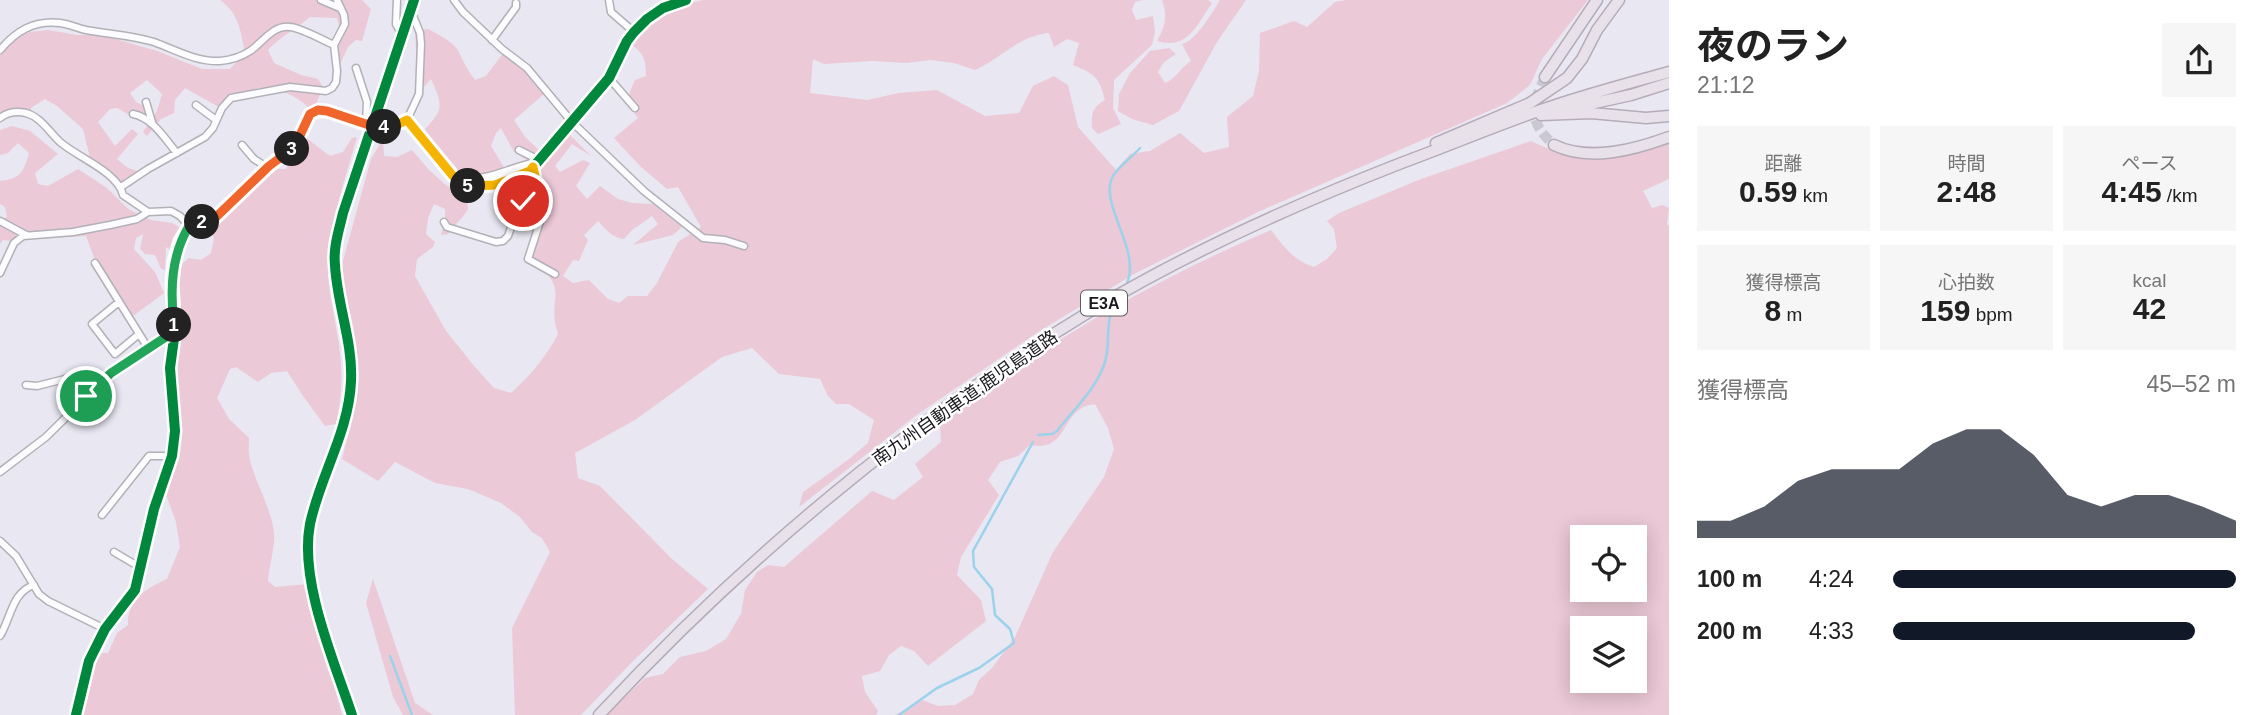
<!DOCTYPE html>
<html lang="ja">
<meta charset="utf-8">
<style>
:root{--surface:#fff;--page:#f6f6f6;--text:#222;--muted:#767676;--accent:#111827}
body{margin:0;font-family:Arial,"Noto Sans JP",sans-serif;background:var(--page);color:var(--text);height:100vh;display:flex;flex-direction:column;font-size:26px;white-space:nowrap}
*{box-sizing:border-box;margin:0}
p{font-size:23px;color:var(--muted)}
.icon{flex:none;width:38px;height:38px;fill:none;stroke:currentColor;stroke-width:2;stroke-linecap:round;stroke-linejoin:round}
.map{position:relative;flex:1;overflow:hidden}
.details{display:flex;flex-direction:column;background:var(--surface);width:595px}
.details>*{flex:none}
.controls{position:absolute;left:1570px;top:525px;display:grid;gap:14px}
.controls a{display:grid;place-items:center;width:77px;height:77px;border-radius:0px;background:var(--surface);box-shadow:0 4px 18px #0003;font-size:35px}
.pin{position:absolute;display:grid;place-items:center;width:60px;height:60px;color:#fff;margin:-30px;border:4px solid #fff;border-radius:50%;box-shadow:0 2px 7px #0007}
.km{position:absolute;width:35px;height:35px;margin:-18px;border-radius:50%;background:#222;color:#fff;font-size:19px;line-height:35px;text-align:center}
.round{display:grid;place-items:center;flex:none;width:74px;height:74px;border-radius:0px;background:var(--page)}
.overview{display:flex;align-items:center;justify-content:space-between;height:119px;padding:0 28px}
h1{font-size:38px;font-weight:700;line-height:52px}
.figures{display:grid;grid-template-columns:repeat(3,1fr);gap:10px;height:119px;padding:7px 28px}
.figures div{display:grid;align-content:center;border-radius:0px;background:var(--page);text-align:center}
.figures b{font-size:30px;font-weight:700}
.figures small{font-size:19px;font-weight:400}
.figures p{font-size:19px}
.chart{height:196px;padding:14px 28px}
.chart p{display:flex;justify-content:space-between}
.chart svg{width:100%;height:126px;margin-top:7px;fill:var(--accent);opacity:.7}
ul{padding:0 28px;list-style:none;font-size:23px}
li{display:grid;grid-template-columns:112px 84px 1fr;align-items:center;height:52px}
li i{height:18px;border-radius:9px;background:var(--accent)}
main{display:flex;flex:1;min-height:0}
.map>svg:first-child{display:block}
.green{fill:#ebc9d6;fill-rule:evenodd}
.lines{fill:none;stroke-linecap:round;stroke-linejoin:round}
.stream{stroke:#9bd2ec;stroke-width:2.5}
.motorway-tunnel{stroke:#cac8d2;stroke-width:10;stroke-dasharray:10 5;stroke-linecap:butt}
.minor-casing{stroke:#b2b1b8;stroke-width:9}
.tertiary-casing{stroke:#b2b1b8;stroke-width:10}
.motorway-casing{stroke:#b5acb8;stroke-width:13}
.minor{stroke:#fcfbfd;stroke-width:6}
.tertiary{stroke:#fcfbfd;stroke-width:8}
.motorway{stroke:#e8e1ea;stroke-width:10}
.cycleway-casing{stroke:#fff;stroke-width:15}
.cycleway{stroke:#00873e;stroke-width:10}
.split-1-casing{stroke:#fff;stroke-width:14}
.split-2-casing{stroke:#fff;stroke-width:14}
.split-3-casing{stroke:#fff;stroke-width:14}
.split-4-casing{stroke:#fff;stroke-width:14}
.split-5-casing{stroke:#fff;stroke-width:14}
.split-6-casing{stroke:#fff;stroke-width:14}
.split-1{stroke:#22a559;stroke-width:9}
.split-2{stroke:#22a559;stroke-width:9}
.split-3{stroke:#f0652b;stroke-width:9}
.split-4{stroke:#f0652b;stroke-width:9}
.split-5{stroke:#f5b400;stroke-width:9}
.split-6{stroke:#f5b400;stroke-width:9}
.labels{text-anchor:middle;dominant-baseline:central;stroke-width:5;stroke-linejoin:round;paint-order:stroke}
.shield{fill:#fff;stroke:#5f5d62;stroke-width:2}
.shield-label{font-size:16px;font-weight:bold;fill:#1a181f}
.street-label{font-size:18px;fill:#1a181f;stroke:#fff}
</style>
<main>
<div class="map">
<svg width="1669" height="715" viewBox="0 0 1669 715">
<rect width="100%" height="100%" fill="#e9e7f2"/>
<!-- green -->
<path class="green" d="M220 0H362L371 9 362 41 356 40 348 47 341 62 337 61 340 31 337 18 310 17C296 29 281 36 268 50L274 63 301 75 318 79 323 87 317 102 309 108C295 94 278 88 258 88L250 95 217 106 185 88 175 100 174 113 161 119 147 136 143 132 157 111 162 94 147 80 130 93 136 102 151 109 144 123 117 108 110 109 98 122 115 146 132 129 138 134 117 159 128 168 141 172 128 181 115 184 92 166 83 129 57 106 45 99 31 108V116L0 117V47L22 33 48 30 77 35H102L157 51 202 69H230L245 53C241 32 239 13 220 0Z
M703 0H1143L1135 2 1132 10 1136 20 1153 16 1155 32 1152 45 1114 80 1113 108 1121 124 1098 134 1092 128C1091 114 1093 106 1105 100 1099 77 1095 74 1073 65L1079 43 1067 39 1054 47 1049 33C1018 36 1002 58 975 70L954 63 930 60 907 63 872 61 824 64 813 59 810 93 867 100 899 93 937 90 985 116 1019 113 1033 86 1054 76 1068 85 1078 127 1116 170 1130 154 1150 151 1180 133 1204 153 1229 147 1227 117 1253 96 1259 71 1260 33 1294 21 1307 27 1335 2 1346 0H1588L1542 59 1530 85 1507 103 1260 211 1134 274 1038 332 918 414 799 507 803 492 848 460 868 443 874 420 849 404H836L828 396 820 379 779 374 752 348 722 357 635 420 575 453 578 478 600 486 672 559 708 589 634 660 581 715H515L512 628 550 552 542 538 532 532 520 517 501 503 468 489 435 483 395 462 378 481 342 459 353 416 357 382 341 268 371 159 383 139 384 156 397 157 412 150 429 170 446 185 467 197 468 210 448 234 441 235 445 219V209L434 204 428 218 426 234 435 242 433 247 417 259 415 276 446 331 475 367 494 388 511 393C530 376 546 357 558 334 545 295 574 291 529 259L540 229 541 205 535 184 536 165 566 131 591 156 572 144 555 166 560 172 583 160 590 163 576 186 587 199 600 186 618 199 632 203 653 204 682 227 673 235 633 245 658 224 652 216 632 230 624 239C612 238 605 228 598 221L584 235 588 240 579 261 573 260 563 276 573 283 589 280 608 299 619 303 628 296H647L657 283 678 242 701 227 678 187 667 189 640 166 614 138 638 118C626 101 627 98 635 80L646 76C646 59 644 53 629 43L635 35 665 9Z
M1162 0H1208L1212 3C1196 26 1188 50 1157 41 1165 27 1168 16 1162 0Z
M1220 0H1246L1217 42 1179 111 1153 125 1132 119 1118 111 1119 94 1130 73 1150 51 1169 48 1176 54 1164 62 1158 72 1165 83C1177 78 1180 68 1191 61L1182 44C1196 41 1212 13 1220 0Z
M428 29C439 35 455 42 460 54 465 65 467 69 475 80L486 76 507 48C525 60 534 75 544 94L514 120 525 137 539 150 528 161 514 152 501 128 496 133 491 146 505 169C458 192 443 180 419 136 441 111 446 111 431 79L424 87 417 70 415 30Z
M12 126 30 131 58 154 35 173 38 184 48 186 78 169 107 188 128 209 151 220 172 223 179 227 173 251 166 247 165 270 161 269 155 255 145 254 140 249 143 234 136 238 134 249 155 272 164 293 129 319 95 260 86 236 36 239 22 233 11 241 3 240 0 244V221L7 217 5 207 0 204V181C20 179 24 172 29 153L18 143 8 153 0 155V130Z
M305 137 330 156 343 152 352 138 357 137C345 180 329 224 328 269 328 291 334 312 337 333 343 366 343 391 336 424L325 426 303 396 287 371 271 373 258 382 236 367 230 369 217 398 229 419 249 438C249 445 248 453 250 460 256 485 271 507 274 533 275 549 269 565 268 581L275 587 307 584 342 715H77L72 708C74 698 81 689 83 680 84 672 83 664 85 656L93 653H108L117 633 128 625C127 599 146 589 167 579L180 547 176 522 164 489 180 437 168 372 177 343 173 293 183 263 189 258 201 260 211 253 214 238 205 225 265 169H286Z
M1531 141C1581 166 1618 162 1669 144V179L1643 191 1652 208 1662 205 1669 208 1667 224 1669 226V715H895L922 700 938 706 955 705 973 694 979 680 992 668 1015 637 1053 552 1104 477 1114 449 1108 428 1095 404C1059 407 1071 453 1030 445L1018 456 1000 462 988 480 999 495 961 557 957 575 981 600 986 621 928 666 914 651 901 646 889 655 880 671 862 676 865 692 878 711 876 715H606L645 678 663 674 680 657 706 651 726 639 741 614 745 590 757 572 768 565 784 567 872 491 894 500 923 477 915 464 941 442 940 424C1041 345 1153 280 1271 230 1284 247 1293 260 1314 267L1327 259 1337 248 1334 229 1327 221 1339 213 1421 179ZM1582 537H1634V590H1582ZM1582 628H1634V681H1582Z
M373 579 415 703 433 715H403L393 697 366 603Z"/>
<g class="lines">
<!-- stream -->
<path class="stream" d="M1125 287C1145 253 1097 204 1113 176 1119 166 1132 157 1140 148
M1038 435 1052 434 1057 431C1073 410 1095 390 1104 365 1112 344 1103 324 1116 302
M390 656 412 715
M899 715 937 688 979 668 1014 643 1010 629 995 615 992 589 974 567 973 551 1033 442"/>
<!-- motorway-tunnel -->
<path class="motorway-tunnel" d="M1545 77C1531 106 1528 122 1554 145"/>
<!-- minor casing -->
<g class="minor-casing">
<path id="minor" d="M321 0 340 8
M397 0 396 24 402 35
M454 0 463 12 502 49 527 68 572 122 644 191 703 238 725 240 744 246
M609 0 611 12 634 32
M492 40 516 7V3
M0 50C16 31 34 20 60 23 69 24 77 28 86 30 108 34 131 35 154 42 176 50 196 62 220 61 231 60 241 57 250 51 262 43 274 24 290 27 302 28 322 40 334 45
M356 68 367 102 366 124
M609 78 635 108
M146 102 152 122
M196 105 216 120
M133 114C153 118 164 138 177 153
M0 118C8 112 17 111 26 113 41 117 49 132 60 142 77 157 118 172 123 195L148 212
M407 120 419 94 421 44 420 33 411 11
M242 145 254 159 268 168
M519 150 539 160
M533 168 534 177 545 206 528 259 555 274
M454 177C489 183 505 168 537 162
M121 187 148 169 205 137 213 128 222 108 231 98 290 87 326 91 332 88 336 82 337 71 334 45 345 24 344 15 337 0
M0 221 26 235
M444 222 447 227 496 242 503 241 508 236 517 210 537 186
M95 263 148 348
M0 273 14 243 23 236 73 232 110 225 137 219 148 212 171 211 180 216 189 226
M119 302 92 324 115 354 139 334
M26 385 37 386 69 378 83 399
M0 472 46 437 111 373 175 331
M102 515 149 456H172
M0 541 16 556 39 594 48 601 105 629
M114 552 141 568
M0 636C11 618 12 592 34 585
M76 715 89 661 105 629 135 590 154 509 172 456 175 431 170 368 175 331 172 285 174 262 180 241 189 226 214 219 269 166 295 146 310 114 318 111H327L371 126 392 127 407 120 453 176 465 186 495 185 530 171 609 78 627 41 634 32 647 19 663 8 686 0"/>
</g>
<!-- tertiary casing -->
<g class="tertiary-casing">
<path id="tertiary" d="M352 715C334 661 299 581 310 524 320 476 349 432 351 381 353 342 337 304 335 265 333 248 339 230 343 213L414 0"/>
</g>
<!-- motorway casing -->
<g class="motorway-casing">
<path id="motorway" d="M1545 77 1597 0
M1558 111 1631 95 1669 83
M1541 115 1591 113 1646 118 1669 116
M1436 143 1530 103 1567 78 1582 59 1597 30 1619 0
M1554 145C1589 162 1634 150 1669 137
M599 715C743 560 908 422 1089 312 1188 252 1296 204 1404 162 1450 145 1495 126 1541 110 1583 95 1626 84 1669 72"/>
</g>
<!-- minor -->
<use href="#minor" class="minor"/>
<!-- tertiary -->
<use href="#tertiary" class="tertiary"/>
<!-- motorway -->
<use href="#motorway" class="motorway"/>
<!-- cycleway casing -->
<g class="cycleway-casing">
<path id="cycleway" d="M76 715 89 661 105 629 135 590 154 509 172 456 175 431 170 368 175 331 172 285 174 262 180 241 189 226 214 219 269 166 295 146 310 114 318 111H327L371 126 392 127 407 120 453 176 465 186 495 185 530 171 609 78 627 41 634 32 647 19 663 8 686 0
M352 715C334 661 299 581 310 524 320 476 349 432 351 381 353 342 337 304 335 265 333 248 339 230 343 213L414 0"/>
</g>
<!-- cycleway -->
<use href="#cycleway" class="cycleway"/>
</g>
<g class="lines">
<!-- split-1 casing -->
<g class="split-1-casing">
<path id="split-1" d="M86 396 111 373 175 331 174 325"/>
</g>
<!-- split-2 casing -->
<g class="split-2-casing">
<path id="split-2" d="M174 325C170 290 171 256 189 226L202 222"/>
</g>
<!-- split-3 casing -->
<g class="split-3-casing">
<path id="split-3" d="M202 222 214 219 269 166 292 149"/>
</g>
<!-- split-4 casing -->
<g class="split-4-casing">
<path id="split-4" d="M292 149 295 146 310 114 318 110 327 111 372 126 384 127"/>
</g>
<!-- split-5 casing -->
<g class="split-5-casing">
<path id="split-5" d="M384 127H392L407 120 453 176 465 187 468 186"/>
</g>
<!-- split-6 casing -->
<g class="split-6-casing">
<path id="split-6" d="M468 186 495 185 530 171 533 167 537 186 523 201"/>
</g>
<!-- split-1 -->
<use href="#split-1" class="split-1"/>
<!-- split-2 -->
<use href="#split-2" class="split-2"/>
<!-- split-3 -->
<use href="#split-3" class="split-3"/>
<!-- split-4 -->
<use href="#split-4" class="split-4"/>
<!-- split-5 -->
<use href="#split-5" class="split-5"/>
<!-- split-6 -->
<use href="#split-6" class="split-6"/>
</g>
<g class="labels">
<!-- shield labels -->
<rect class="shield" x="1081" y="290.5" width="46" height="25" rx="5"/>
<g class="shield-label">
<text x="1104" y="303">E3A</text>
</g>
<!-- street labels -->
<g class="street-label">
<text transform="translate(965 398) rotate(-35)">南九州自動車道;鹿児島道路</text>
</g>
</g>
</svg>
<div class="controls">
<a><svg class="icon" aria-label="locate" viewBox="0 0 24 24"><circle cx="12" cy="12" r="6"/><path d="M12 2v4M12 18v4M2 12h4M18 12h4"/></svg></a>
<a><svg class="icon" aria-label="layers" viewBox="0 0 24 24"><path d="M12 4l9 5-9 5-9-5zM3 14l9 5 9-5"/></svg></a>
</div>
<div class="pin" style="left:86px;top:396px;background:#1e9e55"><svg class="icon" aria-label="arrive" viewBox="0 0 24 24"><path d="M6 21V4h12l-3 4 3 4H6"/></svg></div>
<div class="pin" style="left:523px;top:201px;background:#d93025"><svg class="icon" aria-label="check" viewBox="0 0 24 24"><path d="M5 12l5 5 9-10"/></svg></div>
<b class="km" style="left:174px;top:325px">1</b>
<b class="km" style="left:202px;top:222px">2</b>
<b class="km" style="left:292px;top:149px">3</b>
<b class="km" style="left:384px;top:127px">4</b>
<b class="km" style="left:468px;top:186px">5</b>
</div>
<section class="details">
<div class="overview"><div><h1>夜のラン</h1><p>21:12</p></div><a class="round"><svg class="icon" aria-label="share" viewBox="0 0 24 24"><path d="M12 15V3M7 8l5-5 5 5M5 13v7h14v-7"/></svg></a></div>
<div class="figures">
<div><p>距離</p><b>0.59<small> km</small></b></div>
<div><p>時間</p><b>2:48</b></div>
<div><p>ペース</p><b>4:45<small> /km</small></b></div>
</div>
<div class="figures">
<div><p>獲得標高</p><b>8<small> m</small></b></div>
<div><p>心拍数</p><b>159<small> bpm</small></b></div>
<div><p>kcal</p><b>42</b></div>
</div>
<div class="chart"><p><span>獲得標高</span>45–52 m</p>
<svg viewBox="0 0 160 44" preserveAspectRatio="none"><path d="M0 44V38L10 38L20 33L30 24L40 20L50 20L60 20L70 11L80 6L90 6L100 15L110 29L120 33L130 29L140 29L150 33L160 38V44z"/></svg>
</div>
<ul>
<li><b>100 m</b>4:24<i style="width:100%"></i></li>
<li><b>200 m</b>4:33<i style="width:88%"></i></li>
</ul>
</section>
</main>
